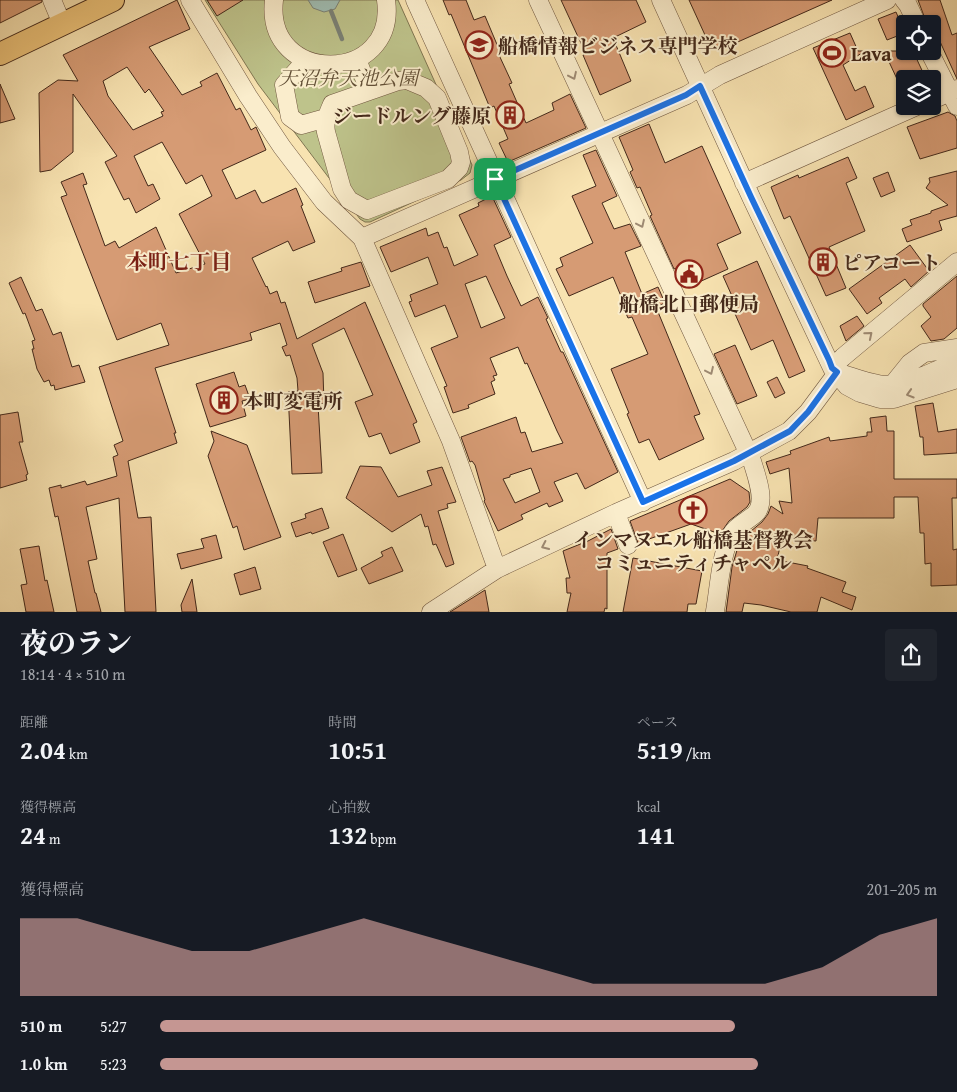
<!DOCTYPE html>
<html lang="ja">
<meta charset="utf-8">
<style>
:root{--surface:#171b24;--page:#20242c;--text:#f1f3f6;--muted:#9ea1a6;--accent:#c59692}
body{margin:0;font-family:"Gentium Book Plus","Noto Serif JP",serif;background:var(--page);color:var(--text);height:100vh;display:flex;flex-direction:column;font-size:19px;white-space:nowrap}
*{box-sizing:border-box;margin:0}
p{font-size:16px;color:var(--muted)}
.icon{flex:none;width:28px;height:28px;fill:none;stroke:currentColor;stroke-width:2;stroke-linecap:round;stroke-linejoin:round}
.map{position:relative;height:612px;overflow:hidden}
.panel{display:flex;flex-direction:column;background:var(--surface);flex:1}
.panel>*{flex:none}
.buttons{position:absolute;left:896px;top:15px;display:grid;gap:10px}
.buttons a{display:grid;place-items:center;width:45px;height:45px;border-radius:5px;background:var(--surface);box-shadow:0 1px 4px #0004;font-size:25px}
.pin{position:absolute;display:grid;place-items:center;width:42px;height:42px;color:#fff;margin:-21px;border-radius:10px;box-shadow:0 2px 8px #0006}
.round{display:grid;place-items:center;flex:none;width:52px;height:52px;border-radius:5px;background:var(--page)}
.headline{display:flex;align-items:center;justify-content:space-between;height:85px;padding:0 20px}
h1{font-size:28px;font-weight:800;line-height:38px}
.figures{display:grid;grid-template-columns:repeat(3,1fr);gap:8px;height:85px;padding:5px 20px}
.figures div{display:grid;align-content:center}
.figures b{font-size:25px;font-weight:800}
.figures small{font-size:14px;font-weight:400}
.figures p{font-size:14px}
.chart{height:140px;padding:10px 20px}
.chart p{display:flex;justify-content:space-between}
.chart svg{width:100%;height:90px;margin-top:5px;fill:var(--accent);opacity:.7}
ul{padding:0 20px;list-style:none;font-size:16px}
li{display:grid;grid-template-columns:80px 60px 1fr;align-items:center;height:38px}
li i{height:12px;border-radius:6px;background:var(--accent)}
.map>svg:first-child{display:block}
.green{fill:#bec38b;stroke:#807652}
.water{fill:#9fbdb3;stroke:#7a8176}
.lines{fill:none;stroke-linecap:round;stroke-linejoin:round}
.stream{stroke:#7a8176;stroke-width:4.5}
.building{fill:#d69b74;stroke:#43281a;fill-rule:evenodd}
.minor-casing{stroke:#705740;stroke-width:19}
.major-casing{stroke:#43281a;stroke-width:24}
.minor{stroke:#faedcc;stroke-width:18}
.major{stroke:#ecc278;stroke-width:22}
.oneway{stroke:#9e8a73}
.route-casing{stroke:#fff;stroke-width:10}
.route{stroke:#1a73e8;stroke-width:6}
.labels{text-anchor:middle;dominant-baseline:central;stroke-width:4;stroke-linejoin:round;paint-order:stroke}
.poi-label{font-size:20px;font-weight:bold;fill:#43281a;stroke:#faedcc;text-anchor:start}
.park-label{font-size:20px;font-style:italic;fill:#624f36;stroke:#faedcc}
.neighbourhood-label{font-size:21px;font-weight:bold;fill:#7a1f14;stroke:#faedcc}
</style>
<div class="map">
<svg width="957" height="612" viewBox="0 0 957 612">
<rect width="100%" height="100%" fill="#f8e3b1"/>
<filter id="stains"><feTurbulence type="fractalNoise" baseFrequency=".004" numOctaves="4"/><feColorMatrix values="0 0 0 0 .2 0 0 0 0 .09 0 0 0 0 .02 0 0 0 .5 -.17"/></filter>
<radialGradient id="worn" r=".72"><stop offset=".6" stop-color="#630" stop-opacity="0"/><stop offset="1" stop-color="#630" stop-opacity=".3"/></radialGradient>
<!-- green -->
<path class="green" d="M205 0H398L469 158 472 165 470 173 461 180 370 222H365L360 219 258 84Z"/>
<!-- water -->
<path class="water" d="M308 0H340L335 9 324 12 313 8Z"/>
<g class="lines">
<!-- stream -->
<path class="stream" d="M331 11 342 39"/>
</g>
<!-- building -->
<path class="building" d="M0 0H42V2L0 23Z
M177 0 190 29 149 47 182 95 202 86 200 82 217 73 236 110 240 108 251 130 256 127 266 150 222 170 236 199 255 190 261 202 263 203 296 188 303 205 301 206 315 242 293 251 288 241 252 258 266 287 267 286 270 294 277 291 281 303 285 302 297 339 365 302 417 422 413 424 420 442 390 454 381 433 369 437 355 402 373 395 344 328 312 344 323 373 324 403 318 405 322 473 292 474 288 392 298 391 297 378 290 355 286 356 282 347 287 345 280 323 250 333 252 340 155 368 176 433H174L177 443 128 461 138 518 151 517 156 612H125L119 498 86 507 97 559 88 561 95 593H96L101 612H77L58 516 55 517 49 488 61 485V488L85 481 87 485 117 476 113 457 118 455 114 445 123 441 99 367 169 345 161 323 117 340 61 197 67 195 61 182 83 173 87 184 83 185 105 246 115 241 119 248 156 227 176 273 205 264 179 214 212 196 202 175 186 184 162 142 134 156 148 186 153 184 160 199 136 213 129 198 124 200 105 162 117 156 73 94V152L51 170 40 172 39 93 58 80 78 81 63 55ZM127 67 145 93 149 89 164 111 161 112 163 116 133 130 108 96 103 81Z
M207 0H243L217 16Z
M443 0H466L474 20 485 16 501 54 499 55 512 83 509 84 526 123 554 110 552 103 570 94 586 128 508 162 499 143 508 139 494 106 490 108 451 14 449 15Z
M561 0H636L646 22 613 38 631 81 600 95 583 55 586 54Z
M689 0H832L722 49 710 46Z
M918 0H940L952 35 957 33V79L932 24H927Z
M896 12 905 33 887 40 878 19Z
M850 33 858 51H865L843 65 855 91 865 86 874 107 846 120 813 48Z
M884 51H913L926 79H897Z
M0 84 15 119 0 123Z
M948 112 955 116 957 121V148L920 159 907 127Z
M649 124 665 163 702 146 741 233 717 244 728 269 688 287 679 267 674 269 650 216 652 215 640 187 637 188 630 172 633 170 619 137Z
M596 150 617 196 602 203 614 229 630 224 641 246 625 252 642 294 658 287 665 303 656 307 700 414 694 416 704 439 659 460 649 439 639 443 627 414 629 413 611 369 648 354 632 317 628 318 621 302 623 301 613 277 569 296 556 269 563 266 560 258 593 243 572 196 596 186 583 155Z
M848 157 857 178 846 183 865 231 829 247 846 288 826 296 790 216 784 219 771 187 798 175 799 178Z
M957 171V216L939 221 942 230 907 242 902 229 912 225 910 220 931 213V211L948 205 926 188 930 182 929 178Z
M888 172 895 191 881 197 873 178Z
M492 196 511 237 494 245 507 276 521 306 538 297 548 318 546 319 561 352H563L618 472 585 489 577 473 554 482 563 501 549 507 547 503 521 515 523 519 498 531 484 501 485 500 475 465 472 461 470 462 461 437 516 417 521 433 525 432 532 452 563 443 557 431 527 363 525 364 518 347 490 358 497 375 493 376 495 380 491 382 495 394 468 405 469 408 453 413 444 387 447 386 431 348 458 337 445 305 415 317 409 302 412 301 410 295 438 284 428 257 391 272 380 247 426 228 428 236 438 232 444 248 447 247 454 266 478 255 459 215 479 206 478 203ZM486 276 505 318 481 328 465 284ZM531 468 540 492 515 503 503 479 510 477V475Z
M910 245 929 271 911 287 905 279 879 298 882 303 867 314 849 289Z
M757 261 805 371 789 378 773 340 751 350 732 307 736 305 723 276Z
M361 262 370 286 315 303 308 282 342 271 341 268Z
M957 276V328L944 339 931 341 921 326 931 317 923 306V304Z
M21 277 36 311 42 309 53 335 61 332 72 367 79 365 85 382 55 390 54 385 51 386 49 380 44 382 37 369 32 349H34L32 341 35 340 25 313 23 314 9 283Z
M857 316 864 326 846 341 840 326Z
M735 345 757 396 737 404 714 354Z
M234 372 239 387 245 385 250 399 242 401 246 416 210 427 196 384Z
M777 377 785 393 775 398 767 382Z
M933 403 938 432 957 429V453L924 455 923 437H920L915 406Z
M18 412 23 442H19L28 474 26 475 27 480 0 488V415Z
M886 416 887 431H894V479H957V498H952L953 550 957 549V585L931 586V563L925 564 924 533H920L918 497H894V518H818L816 541 782 538 777 560 808 566 807 568 846 582 842 592 856 597 852 610 821 597 817 612H791L761 605 744 603 742 612H726L732 567 740 540 762 522 768 514 771 506 783 514 779 501 792 503 789 468 770 474 766 462 791 454 790 451 829 437 830 441 867 436V432H872L870 418Z
M211 431 247 445 281 537 244 550 237 526 233 528 208 456 214 441Z
M360 466 381 467 398 497 432 485 427 471 442 467 456 502 447 504 448 508 438 511 454 564 446 567 436 544 433 545 428 526 425 527 421 514 392 532 346 498Z
M730 479 749 492 750 502 747 507 729 521 720 534 691 524 638 543 630 521Z
M322 508 329 528 312 534 311 532 296 537 291 523 306 518 305 514Z
M611 529 618 549 607 553V609L605 608 604 612H567L571 593H567L566 578H570L563 551 588 541Z
M343 534 357 570 338 577 323 542Z
M216 535 222 558 181 569 177 554 204 548 201 539Z
M39 546 45 581 47 580 54 612H26L21 585 27 584 20 549Z
M392 547 403 571 369 584 361 568 383 556 381 552Z
M633 558 702 571 696 604H688L687 612H623Z
M255 567 261 589 240 595 234 574Z
M192 579 197 612H182L181 605Z
M485 590 489 612H450Z"/>
<g class="lines">
<!-- minor casing -->
<g class="minor-casing">
<path id="minor" d="M52 0 62 24
M190 0 248 96 282 147 324 202 362 238 451 441 497 569
M274 0C264 87 398 85 386 0
M415 0 643 502
M538 0 752 461C756 475 768 504 754 515 744 523 734 527 729 539 720 561 719 588 715 611
M661 0 751 197 832 368 847 386 860 393 880 399H894L957 379
M904 0 908 5 917 24
M929 51 957 106
M357 59 369 91
M306 60 284 85 290 117 301 125 326 118
M407 80 426 88 437 98 459 152 461 162 459 168 448 179 367 210 349 200 342 189 326 132C324 121 328 114 332 104L398 81Z
M932 100 957 89
M744 183 917 106
M362 238 687 95 720 75 887 0
M832 368 843 357 957 262
M840 373C853 377 865 382 878 384 905 389 933 370 957 362
M893 384 910 363 924 353 957 348
M616 513 628 545
M431 612 497 569 616 513 734 461 789 431 808 412 837 373"/>
</g>
<!-- major casing -->
<g class="major-casing">
<path id="major" d="M0 54 113 0"/>
</g>
<!-- minor -->
<use href="#minor" class="minor"/>
<!-- major -->
<use href="#major" class="major"/>
</g>
<!-- one-way arrows -->
<defs><path id="oneway-chevron" d="M-2-3.5L2.5 0L-2 3.5" fill="none" stroke-width="1.6" stroke-linecap="round" stroke-linejoin="round" transform="scale(1.25)"/></defs>
<g class="oneway">
<use href="#oneway-chevron" transform="translate(573 76) rotate(65)"/>
<use href="#oneway-chevron" transform="translate(641 224) rotate(65)"/>
<use href="#oneway-chevron" transform="translate(869 335) rotate(-40)"/>
<use href="#oneway-chevron" transform="translate(710 371) rotate(65)"/>
<use href="#oneway-chevron" transform="translate(910 394) rotate(163)"/>
<use href="#oneway-chevron" transform="translate(545 546) rotate(155)"/>
</g>
<g class="lines">
<!-- route casing -->
<g class="route-casing">
<path id="route" d="M700 86 751 197 829 360 832 368 837 372 808 412 790 431 734 461 643 502 495 179 686 95Z"/>
</g>
<!-- route -->
<use href="#route" class="route"/>
</g>
<!-- icons -->
<defs>
<g id="school-ring" transform="scale(1.4375)"><circle r="9.5" fill="#faedcc" stroke="#8f2418" stroke-width="1.5"/><path d="M0-5L7-2L0 1L-7-2ZM-4 1L0 2.5L4 1V4Q0 6-4 4Z" fill="#8f2418"/></g>
<g id="stadium-ring" transform="scale(1.4375)"><circle r="9.5" fill="#faedcc" stroke="#8f2418" stroke-width="1.5"/><path d="M0-5a6.5 5 0 1 0 0 10a6.5 5 0 1 0 0-10ZM-3.5-1.8h7v3.6h-7Z" fill="#8f2418"/></g>
<g id="building-ring" transform="scale(1.4375)"><circle r="9.5" fill="#faedcc" stroke="#8f2418" stroke-width="1.5"/><path d="M-4-6H4V6H1V3H-1V6H-4ZM-2.5-4.3h1.7v1.8h-1.7ZM.8-4.3h1.7v1.8H.8ZM-2.5-1h1.7V.8h-1.7ZM.8-1h1.7V.8H.8Z" fill="#8f2418"/></g>
<g id="civic-ring" transform="scale(1.4375)"><circle r="9.5" fill="#faedcc" stroke="#8f2418" stroke-width="1.5"/><path d="M-.6-6.5H3V-4.5H.6V-3L4-1V1h2V6H-6V1h2V-1L-.6-3ZM-1.2 2.5V6h2.4V2.5Z" fill="#8f2418"/></g>
<g id="church-ring" transform="scale(1.4375)"><circle r="9.5" fill="#faedcc" stroke="#8f2418" stroke-width="1.5"/><path d="M-1.2-6h2.4v3.5h3.3v2.4h-3.3V6h-2.4V-.1h-3.3v-2.4h3.3Z" fill="#8f2418"/></g>
</defs>
<g fill-rule="evenodd">
<use href="#school-ring" x="479" y="45"/>
<use href="#stadium-ring" x="832" y="53"/>
<use href="#building-ring" x="510" y="115"/>
<use href="#building-ring" x="823" y="262"/>
<use href="#civic-ring" x="689" y="274"/>
<use href="#building-ring" x="224" y="400"/>
<use href="#church-ring" x="693" y="510"/>
</g>
<g class="labels">
<!-- poi labels -->
<g class="poi-label">
<text x="498" y="45">船橋情報ビジネス専門学校</text>
<text x="851" y="53">Lava</text>
<text x="491" y="115" text-anchor="end">ジードルング藤原</text>
<text x="842" y="262">ピアコート</text>
<text x="689" y="303" text-anchor="middle">船橋北口郵便局</text>
<text x="243" y="400">本町変電所</text>
<text x="693" y="539" text-anchor="middle">インマヌエル船橋基督教会<tspan x="693" dy="23">コミュニティチャペル</tspan></text>
</g>
<!-- park labels -->
<g class="park-label">
<text x="348" y="77">天沼弁天池公園</text>
</g>
<!-- neighbourhood labels -->
<g class="neighbourhood-label">
<text x="179" y="261">本町七丁目</text>
</g>
</g>
<rect width="100%" height="100%" filter="url(#stains)"/>
<rect width="100%" height="100%" fill="url(#worn)"/>
</svg>
<div class="buttons">
<a><svg class="icon" aria-label="locate" viewBox="0 0 24 24"><circle cx="12" cy="12" r="6"/><path d="M12 2v4M12 18v4M2 12h4M18 12h4"/></svg></a>
<a><svg class="icon" aria-label="layers" viewBox="0 0 24 24"><path d="M12 4l9 5-9 5-9-5zM3 14l9 5 9-5"/></svg></a>
</div>
<div class="pin" style="left:495px;top:179px;background:#1e9e55"><svg class="icon" aria-label="arrive" viewBox="0 0 24 24"><path d="M6 21V4h12l-3 4 3 4H6"/></svg></div>
</div>
<section class="panel">
<div class="headline"><div><h1>夜のラン</h1><p>18:14 · 4 × 510 m</p></div><a class="round"><svg class="icon" aria-label="share" viewBox="0 0 24 24"><path d="M12 15V3M7 8l5-5 5 5M5 13v7h14v-7"/></svg></a></div>
<div class="figures">
<div><p>距離</p><b>2.04<small> km</small></b></div>
<div><p>時間</p><b>10:51</b></div>
<div><p>ペース</p><b>5:19<small> /km</small></b></div>
</div>
<div class="figures">
<div><p>獲得標高</p><b>24<small> m</small></b></div>
<div><p>心拍数</p><b>132<small> bpm</small></b></div>
<div><p>kcal</p><b>141</b></div>
</div>
<div class="chart"><p><span>獲得標高</span>201–205 m</p>
<svg viewBox="0 0 160 44" preserveAspectRatio="none"><path d="M0 44V6L10 6L20 14L30 22L40 22L50 14L60 6L70 14L80 22L90 30L100 38L110 38L120 38L130 38L140 30L150 14L160 6V44z"/></svg>
</div>
<ul>
<li><b>510 m</b>5:27<i style="width:74%"></i></li>
<li><b>1.0 km</b>5:23<i style="width:77%"></i></li>
</ul>
</section>
